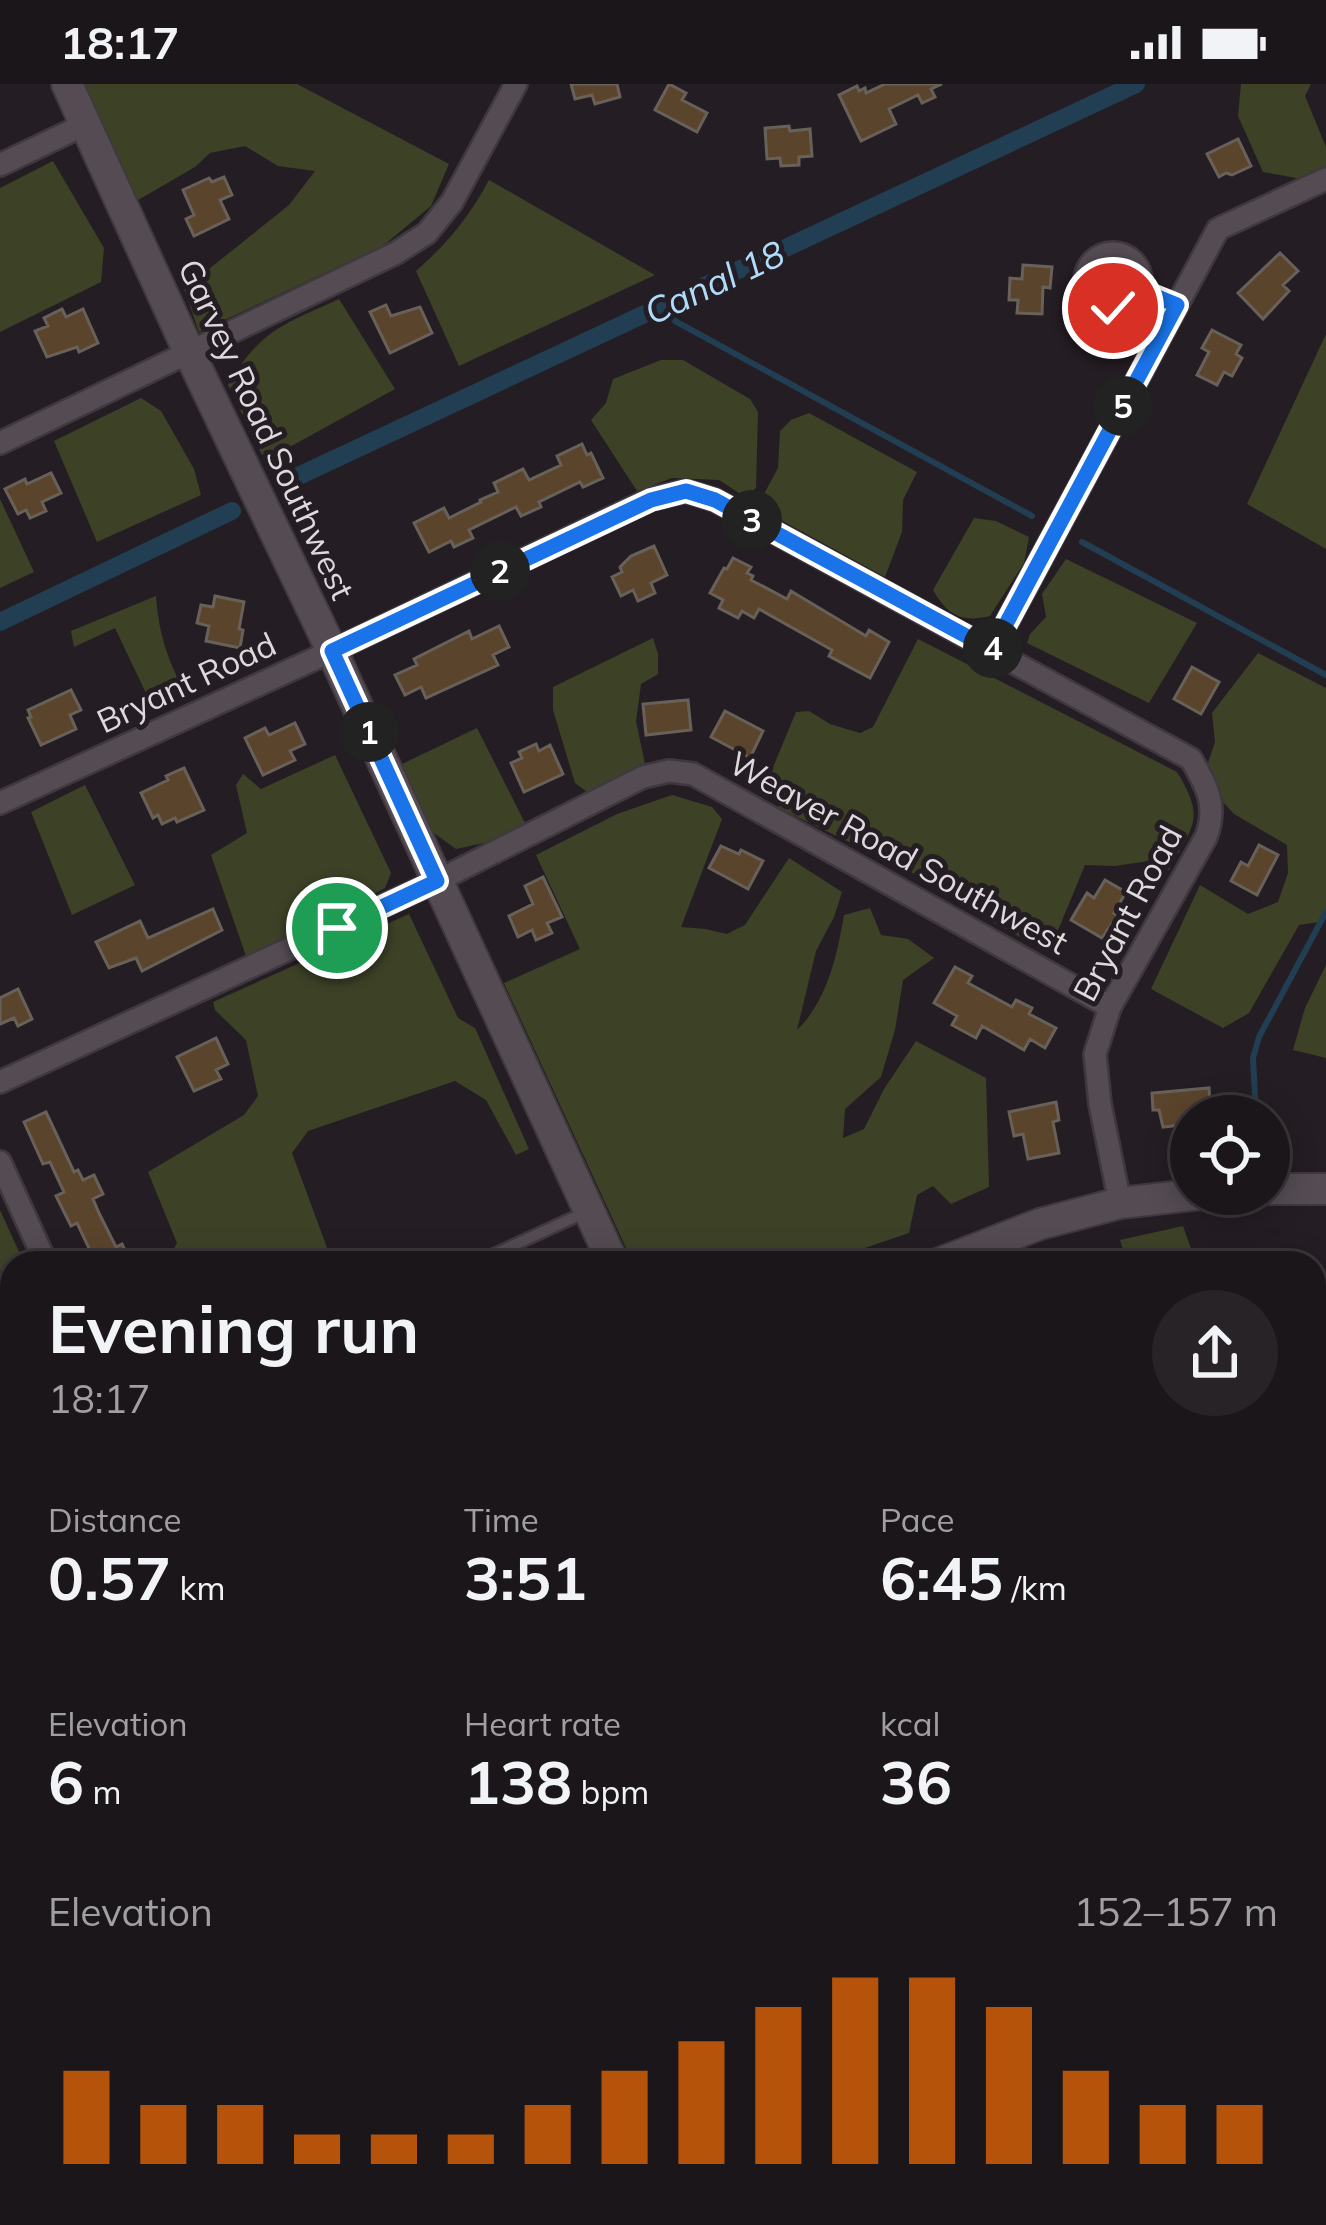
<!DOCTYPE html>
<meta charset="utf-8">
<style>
:root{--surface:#1b161a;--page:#282327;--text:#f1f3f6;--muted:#a09fa2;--line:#393539;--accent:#b45309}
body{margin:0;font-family:Mulish,sans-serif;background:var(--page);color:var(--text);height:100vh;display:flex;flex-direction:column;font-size:45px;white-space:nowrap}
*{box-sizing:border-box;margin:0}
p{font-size:39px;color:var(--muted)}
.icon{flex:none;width:66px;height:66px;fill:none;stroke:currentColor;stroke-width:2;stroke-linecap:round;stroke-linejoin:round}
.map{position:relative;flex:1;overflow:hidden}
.side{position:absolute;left:0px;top:1167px;width:1326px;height:975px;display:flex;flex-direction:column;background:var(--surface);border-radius:36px 36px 0 0;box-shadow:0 6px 30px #0003,0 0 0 3px var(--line)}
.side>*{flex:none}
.controls{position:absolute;left:1170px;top:1011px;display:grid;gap:24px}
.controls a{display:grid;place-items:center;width:120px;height:120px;border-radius:50%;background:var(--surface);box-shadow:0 6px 30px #0003,0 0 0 3px var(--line);font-size:60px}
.pin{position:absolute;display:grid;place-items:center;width:102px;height:102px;color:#fff;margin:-51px;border:6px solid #fff;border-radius:50%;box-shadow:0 3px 12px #0007}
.km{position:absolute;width:60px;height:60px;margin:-30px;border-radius:50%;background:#222;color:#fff;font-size:33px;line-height:60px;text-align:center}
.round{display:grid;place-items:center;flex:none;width:126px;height:126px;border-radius:63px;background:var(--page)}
.headline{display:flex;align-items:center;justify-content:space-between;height:204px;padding:0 48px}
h1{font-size:66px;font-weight:700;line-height:90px}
.stats{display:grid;grid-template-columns:repeat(3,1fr);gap:18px;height:204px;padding:12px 48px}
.stats div{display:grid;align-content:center}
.stats b{font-size:60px;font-weight:700}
.stats small{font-size:33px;font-weight:400}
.stats p{font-size:33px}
.chart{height:336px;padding:24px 48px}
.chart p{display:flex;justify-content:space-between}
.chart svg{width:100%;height:216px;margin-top:12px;stroke:var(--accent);stroke-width:6}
.status{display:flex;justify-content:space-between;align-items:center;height:84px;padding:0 60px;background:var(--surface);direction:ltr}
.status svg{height:33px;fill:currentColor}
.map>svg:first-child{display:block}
.green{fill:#3d4227}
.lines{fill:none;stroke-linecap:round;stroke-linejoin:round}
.stream{stroke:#213e52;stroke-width:6}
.canal{stroke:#213e52;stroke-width:18}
.building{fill:#5b442c;stroke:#686159;stroke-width:3}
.lane-casing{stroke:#3f393f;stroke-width:15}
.street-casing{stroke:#3f393f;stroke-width:26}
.secondary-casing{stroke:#3f393f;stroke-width:34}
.lane{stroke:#544b53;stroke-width:10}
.street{stroke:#544b53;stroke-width:21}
.secondary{stroke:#544b53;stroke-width:30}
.route-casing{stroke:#fff;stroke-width:24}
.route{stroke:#1a73e8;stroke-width:15}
.labels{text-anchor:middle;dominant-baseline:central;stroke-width:10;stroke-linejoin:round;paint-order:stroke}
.street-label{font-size:33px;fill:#ddd9dd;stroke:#241d23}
.water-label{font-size:36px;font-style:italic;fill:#b0dcfb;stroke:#241d23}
</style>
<div class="status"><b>18:17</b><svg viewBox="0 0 49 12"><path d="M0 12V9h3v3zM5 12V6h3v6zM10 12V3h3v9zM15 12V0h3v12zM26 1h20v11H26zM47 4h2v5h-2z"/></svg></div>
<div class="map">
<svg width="1326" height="2141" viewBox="0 0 1326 2141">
<rect width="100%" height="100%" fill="#241d23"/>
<!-- green -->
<path class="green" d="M81 0H297L449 80 431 122 384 161 199 248 184 205 289 121 315 87 278 82 245 62 210 69 195 83 133 119Z
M1241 0H1311L1305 12 1326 63V83L1302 95 1263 88 1238 32Z
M53 77 104 164 101 198 0 248V104Z
M489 96 655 191 459 282 416 187C448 159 469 133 489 96Z
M339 215 395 305 286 365 262 371 228 301C261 245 283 241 339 215Z
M1326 250V465L1247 420Z
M661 276H683L750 315 758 328 756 404 745 413 719 396 672 394 637 407 591 336 606 319 613 295Z
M141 314 161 327 194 385 201 411 97 458 54 357Z
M809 329 917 388 903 416 902 448 885 493 757 423 778 384 780 347 791 336Z
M0 415 34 488 0 504Z
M974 434 996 437 1029 453 1024 479 990 532C962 539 947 531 933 506Z
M1066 475 1197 539 1149 619 1027 559 1030 550 1046 533 1042 510Z
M156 512C159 552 168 577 187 612L153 624 115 544 74 563 71 547Z
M653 554 658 570V590L641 600 636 637 646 685 591 711 575 699 553 626V603Z
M918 555 1177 688C1206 735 1193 741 1169 786L1149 777 1115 782 1085 781 1054 856 1040 864 987 835 991 811 980 802 927 796 779 724 769 693 796 628 809 627 830 640 860 649 873 643Z
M1258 569 1326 604V827L1320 838 1299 841 1249 929 1223 944 1151 905 1200 801 1248 830 1278 818 1288 789 1287 761 1234 730 1222 717 1207 682 1215 658 1212 629Z
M477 644 526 741 493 757 456 765 431 747 398 682Z
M335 671 391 789 385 804 247 875 211 771 247 749 236 701 243 690 261 705Z
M85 701 135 801 72 831 31 728Z
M672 711 712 723 722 735 681 843 705 845 727 850 745 841 789 774 842 808 834 833 816 867 797 946C827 917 837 872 844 831L870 824 881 851 908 855 934 874 903 896 895 946 881 993 845 1025 843 1054 864 1045 884 1005 916 957 986 994 989 1103 951 1120 933 1102 917 1111 909 1149 853 1168H816L810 1179H633L504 899 580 865 536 771 617 730Z
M409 830 458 934 475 944 529 1065 516 1071 486 1016 455 997 308 1047 292 1069 329 1169 325 1179H166L177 1159 148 1088 244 1031 258 1012 246 956 215 926 213 918Z
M1326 881V974L1293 966 1305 924Z
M0 1126 24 1179H12V1396L7 1399 0 1384Z
M1183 1142 1196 1179H1127L1120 1156Z
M1314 1245H1326V1721L1314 1695Z
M4 1724 12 1741V1787L7 1792 12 1796V1908L0 1913V1726Z
M0 2003 12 2027V2130H224L228 2141H0Z
M1068 2130H1172L1173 2140 1185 2141H1073Z"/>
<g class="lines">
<!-- stream -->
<path class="stream" d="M665 220 675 237 1032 432
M1082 458 1326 591
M1256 1032 1253 974 1259 953 1326 828
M0 1440 12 1466
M1314 1765 1326 1790
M408 2130 414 2141"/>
<!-- canal -->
<path class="canal" d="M292 395 1136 0
M0 538 232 427"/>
</g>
<!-- building -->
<path class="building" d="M571 0H617L620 13 595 20 592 11 575 15Z
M669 0 686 9 682 16 707 29 697 48 655 26Z
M885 0H942L931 5 935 13 922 19 918 11 889 25 896 40 861 57 839 11 857 2 859 7 865 4 866 9Z
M789 42 790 47 810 45 812 72 799 73V81L781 82 780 74 767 75 765 44Z
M1238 55 1251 82 1232 91 1226 89 1219 93 1207 70Z
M224 93 232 111 220 116 229 135 194 152 186 135 194 131 183 106 209 94 212 98Z
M1280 169 1298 187 1283 201 1289 207 1263 235 1238 209Z
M1023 181 1052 183 1050 204 1043 203 1042 230 1017 229 1018 216H1009L1010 194 1022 195Z
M386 221 391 232 420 223 432 249 390 269 370 228Z
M62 225 66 233 83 225 98 259 79 268 77 263 47 273 35 247 48 242 44 234Z
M1212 246 1241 261 1236 270 1242 274 1232 292 1224 288 1217 301 1197 291 1209 268 1202 264Z
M582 360 587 371 591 369 603 394 583 403 580 398 539 418 541 423 521 432 516 423 469 446 473 454 454 463 451 457 429 468 414 439 444 424 449 434 481 418 480 416 498 408 494 399 523 385 529 396 561 381 557 372Z
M51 389 61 409 42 418 46 427 30 434 26 426 18 430 5 405 25 395 27 400Z
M654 462 667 491 651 499 655 509 638 517 633 506 621 512 612 493 622 488 620 483 631 472Z
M733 474 751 483 747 489 753 492 751 496 787 515 791 507 866 552 869 546 889 558 870 594 829 572 832 566 759 525 754 534 742 527 738 534 719 524 723 516 710 509 724 484 727 485Z
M215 512 244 518 239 545 243 546 240 564 206 557 209 542 197 539 201 521 213 523Z
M499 542 509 563 493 571 498 581 426 614 421 603 405 611 395 591 417 581 414 575 469 547 472 555Z
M1192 583 1219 598 1201 630 1174 615Z
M71 606 81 626 70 631 76 645 41 661 28 634 31 633 28 626Z
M688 616 691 646 646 651 643 620Z
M725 627 763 647 750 674 711 653Z
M295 639 305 660 290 667 295 676 263 691 245 654 265 644 269 651Z
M536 660 539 667 550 661 563 690 524 708 511 679 522 674 519 668Z
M184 684 204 726 177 738 175 734 162 740 158 731 153 734 141 709 168 696 166 692Z
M1259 761 1278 771 1257 811 1231 797 1241 778 1248 782Z
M721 762 739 770 741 766 763 777 748 805 709 784Z
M543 793 562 833 547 839 552 849 536 856 532 846 518 853 509 832 533 820 525 802Z
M1105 796 1126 808 1114 829 1118 831 1102 854 1071 836 1087 809 1094 814Z
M213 825 222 846 142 887 136 874 109 884 96 858 140 837 148 854Z
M955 883 972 892 968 899 1012 923 1016 916 1032 924 1029 930 1056 944 1045 964 1030 955 1024 966 982 942 976 954 952 941 957 932 934 919Z
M18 905 32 935 18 942 14 934 0 940V914Z
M216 954 228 980 216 986 221 995 194 1007 177 973Z
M1209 1004 1211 1032H1191V1040L1163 1043 1159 1026H1153L1152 1009Z
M1056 1018 1059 1036 1053 1038 1059 1069 1028 1075 1023 1050 1014 1052 1009 1028Z
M46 1028 74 1088 78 1086 83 1096 94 1091 103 1110 93 1115 99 1129 116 1163 122 1160 131 1179H96L77 1139 71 1142 56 1112 64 1108 50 1078 43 1080 24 1038Z"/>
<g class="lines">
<!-- lane casing -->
<g class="lane-casing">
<path id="lane" d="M475 1179 586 1128"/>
</g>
<!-- street casing -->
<g class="street-casing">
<path id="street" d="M0 81 86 40
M1085 197a28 28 0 1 1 56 0a28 28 0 1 1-56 0Z
M0 359 396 169 427 149 452 118 516 0
M992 566 1218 145 1326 95
M0 719 332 567 651 415 686 407 715 416 1191 675C1207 703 1218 721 1206 753L1110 923 1095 970 1100 1020 1120 1119
M0 998 437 797 643 693 669 687 693 690 1110 923
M0 1078 46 1179
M0 1928 12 1922
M1314 2096 1326 2121
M247 2130 252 2141
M562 2130 567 2141
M881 2130 886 2141"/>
</g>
<!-- secondary casing -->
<g class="secondary-casing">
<path id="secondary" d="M67 0 189 268 332 567 613 1179
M1269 1105H1326
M940 1179 1040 1140 1120 1119 1201 1110
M0 1622 12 1617
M1053 2130 1058 2141"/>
</g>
<!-- lane -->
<use href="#lane" class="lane"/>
<!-- street -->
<use href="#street" class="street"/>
<!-- secondary -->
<use href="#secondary" class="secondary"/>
</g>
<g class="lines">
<!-- route casing -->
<g class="route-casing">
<path id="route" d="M337 844 437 797 332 567 651 416 686 407 715 416 992 566 1177 221 1140 206 1129 219 1113 224"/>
</g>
<!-- route -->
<use href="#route" class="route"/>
</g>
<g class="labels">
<!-- street labels -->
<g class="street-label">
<text transform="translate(267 345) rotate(65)">Garvey Road Southwest</text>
<text transform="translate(186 598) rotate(-25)">Bryant Road</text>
<text transform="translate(899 768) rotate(29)">Weaver Road Southwest</text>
<text transform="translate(1127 829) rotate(-62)">Bryant Road</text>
</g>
<!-- water labels -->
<g class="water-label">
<text transform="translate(714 198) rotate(-25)">Canal 18</text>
</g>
</g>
</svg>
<div class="controls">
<a><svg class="icon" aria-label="locate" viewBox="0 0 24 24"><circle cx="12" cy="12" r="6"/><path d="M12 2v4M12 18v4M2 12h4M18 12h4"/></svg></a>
</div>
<div class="pin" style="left:337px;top:844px;background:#1e9e55"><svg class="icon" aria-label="arrive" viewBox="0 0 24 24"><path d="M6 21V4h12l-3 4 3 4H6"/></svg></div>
<div class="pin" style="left:1113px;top:224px;background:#d93025"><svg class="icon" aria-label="check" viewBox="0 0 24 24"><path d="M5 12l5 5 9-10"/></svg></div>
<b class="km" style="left:369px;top:648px">1</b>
<b class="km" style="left:500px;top:487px">2</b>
<b class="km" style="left:752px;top:436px">3</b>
<b class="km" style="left:993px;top:564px">4</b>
<b class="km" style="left:1123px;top:322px">5</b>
<section class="side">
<div class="headline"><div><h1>Evening run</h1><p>18:17</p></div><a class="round"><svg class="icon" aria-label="share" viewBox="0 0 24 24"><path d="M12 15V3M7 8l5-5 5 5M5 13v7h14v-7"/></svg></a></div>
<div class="stats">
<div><p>Distance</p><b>0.57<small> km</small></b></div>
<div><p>Time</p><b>3:51</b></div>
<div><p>Pace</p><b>6:45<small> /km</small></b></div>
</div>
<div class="stats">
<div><p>Elevation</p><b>6<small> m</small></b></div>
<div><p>Heart rate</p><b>138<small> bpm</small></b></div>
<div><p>kcal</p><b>36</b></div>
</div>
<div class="chart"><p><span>Elevation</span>152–157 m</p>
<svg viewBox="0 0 160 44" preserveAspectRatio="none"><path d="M5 44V25M15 44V32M25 44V32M35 44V38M45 44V38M55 44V38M65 44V32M75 44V25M85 44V19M95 44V12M105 44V6M115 44V6M125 44V12M135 44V25M145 44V32M155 44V32"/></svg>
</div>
</section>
</div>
